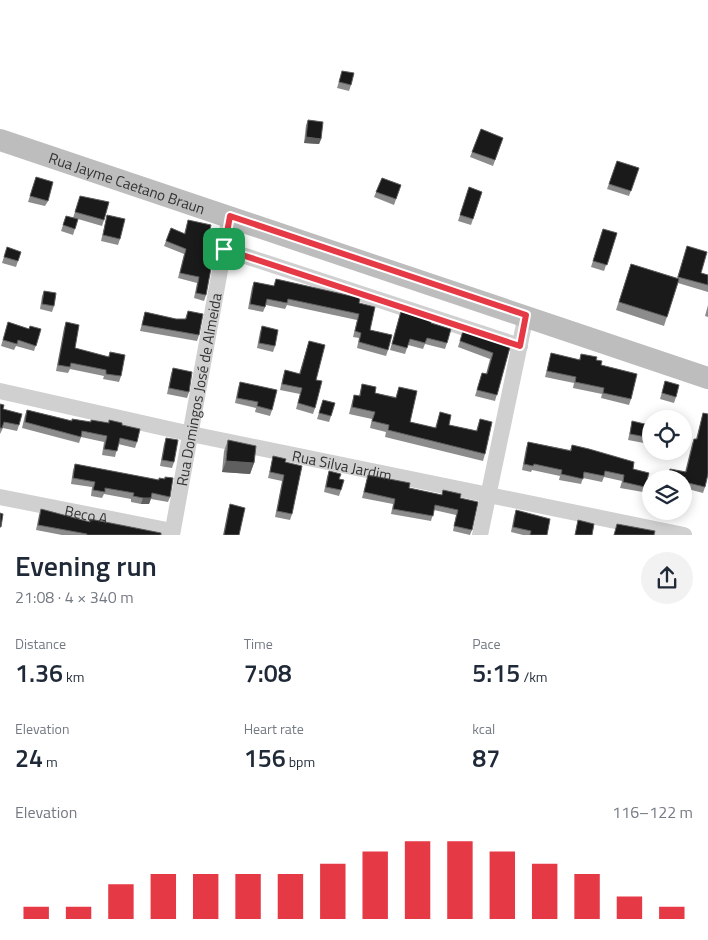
<!DOCTYPE html>
<meta charset="utf-8">
<style>
:root{--surface:#fff;--page:#f2f2f3;--text:#1f2937;--muted:#747a83;--accent:#e63946}
body{margin:0;font-family:"Titillium Web",sans-serif;background:var(--page);color:var(--text);height:100vh;display:flex;flex-direction:column;font-size:19px;white-space:nowrap}
*{box-sizing:border-box;margin:0}
p{font-size:16px;color:var(--muted)}
.icon{flex:none;width:28px;height:28px;fill:none;stroke:currentColor;stroke-width:2;stroke-linecap:round;stroke-linejoin:round}
.map{position:relative;height:535px;overflow:hidden}
.drawer{display:flex;flex-direction:column;background:var(--surface);flex:1}
.drawer>*{flex:none}
.controls{position:absolute;left:642px;top:410px;display:grid;gap:10px}
.controls a{display:grid;place-items:center;width:50px;height:50px;border-radius:50%;background:var(--surface);box-shadow:0 2px 12px #0003;font-size:25px}
.pin{position:absolute;display:grid;place-items:center;width:42px;height:42px;color:#fff;margin:-21px;border-radius:10px;box-shadow:0 2px 8px #0006}
.round{display:grid;place-items:center;flex:none;width:52px;height:52px;border-radius:26px;background:var(--page)}
.summary{display:flex;align-items:center;justify-content:space-between;height:85px;padding:0 15px}
h1{font-size:28px;font-weight:600;line-height:38px}
.figures{display:grid;grid-template-columns:repeat(3,1fr);gap:8px;height:85px;padding:5px 15px}
.figures div{display:grid;align-content:center}
.figures b{font-size:25px;font-weight:600}
.figures small{font-size:14px;font-weight:400}
.figures p{font-size:14px}
.chart{height:140px;padding:10px 15px}
.chart p{display:flex;justify-content:space-between}
.chart svg{width:100%;height:90px;margin-top:5px;stroke:var(--accent);stroke-width:6}
.map>svg:first-child{display:block}
.lines{fill:none;stroke-linecap:round;stroke-linejoin:round}
.street{stroke:#d0d0d0;stroke-width:16}
.secondary{stroke:#bdbdbd;stroke-width:22}
.wall{fill:#8c8c8c}
.shaded-wall{fill:#5f5f5f}
.building{fill:#1a1a1a;stroke:#5f5f5f}
.route-casing{stroke:#fff;stroke-width:10}
.route{stroke:#e63946;stroke-width:6}
.labels{text-anchor:middle;dominant-baseline:central;stroke-width:5;stroke-linejoin:round;paint-order:stroke}
.street-label{font-size:15px;fill:#333;stroke:#fff}
</style>
<div class="map">
<svg width="708" height="535" viewBox="0 0 708 535">
<rect width="100%" height="100%" fill="#fff"/>
<g class="lines">
<!-- street -->
<g class="street">
<path d="M224 249 520 346"/>
<path id="s1" d="M0 391 191 434 684 535"/>
<path id="s2" d="M0 497 172 531"/>
<path id="s3" d="M172 535 230 215"/>
<path d="M480 535 526 315"/>
</g>
<!-- secondary -->
<path class="secondary" id="s4" d="M0 140 708 378"/>
</g>
<!-- wall -->
<path class="wall" d="M342 71 351 85 349 91 337 88Z
M308 120 321 139 319 144 304 143 306 125Z
M481 129 503 138 493 166 470 157Z
M617 161 639 168 629 196 607 189Z
M36 177 48 201 45 206 28 202Z
M382 178 401 185 394 205 374 197Z
M469 187 482 192 471 225 458 221Z
M80 196 104 220 102 226 78 219 73 235 61 231 66 216 73 218Z
M107 215 120 239 118 245 101 241Z
M188 220 209 234 206 295 204 301 194 298 197 283 178 278 184 254 164 246 171 228 184 234Z
M603 229 617 233 604 271 591 267Z
M687 246 701 273 708 275V292L678 283 664 326 616 310 631 264 677 278Z
M7 247 21 252 16 267 2 263Z
M276 279 359 303 370 330 388 350 386 356 357 348 359 338 353 337 357 320 287 305 285 309 266 305 263 312 248 309 252 287 254 282 274 286Z
M44 291 54 306 52 312 40 309 42 296Z
M708 305V317L705 316Z
M188 311 199 335 197 341 140 331 145 312 176 319H185Z
M401 311 431 323 447 343 445 349 425 344 423 349 408 345 405 354 390 350Z
M8 322 29 329H41L34 351 16 346 14 350 1 346Z
M66 322 75 348 108 357 110 352 121 376 119 382 103 379 104 376 70 369 68 373 56 371 64 328Z
M262 326 275 346 273 352 257 348 260 332Z
M463 331 510 347 495 401 475 396 482 373 486 374 490 359 458 347Z
M309 341 316 380 315 408 313 414 296 409 300 394 280 390 283 376 285 370 299 374Z
M551 353 579 360 581 354 596 360 631 399 629 405 601 398 602 394 573 388 574 383 545 377Z
M173 368 189 392 187 398 167 394 171 374Z
M665 381 676 397 674 403 660 399Z
M240 382 272 410 270 416 255 412 256 408 235 403 238 388Z
M362 384 375 393 396 397 399 387 410 422 435 428 440 412 449 425 476 431 480 419 485 454 483 461 385 437 386 432 370 428 372 419 349 414 352 402 354 395 359 396Z
M323 400 331 416 329 422 317 419Z
M0 404 3 409 19 425 17 431 3 428 0 434Z
M27 410 72 421 90 422 91 420 108 423 109 420 122 425 137 442 135 448 118 444 115 457 102 455 104 442 81 437 79 443 22 428 25 415Z
M703 413 705 487 703 493 684 488V479H667L670 469 685 472 692 444 694 439H696Z
M632 421 646 437 644 443 628 440Z
M166 438 174 462 172 468 160 466 164 444Z
M228 440 254 463 250 474 222 472 224 451Z
M528 442 570 450 572 445 633 469 645 487 643 492 620 488 622 481 604 477 602 482 583 478 581 484 559 480 560 476 532 470 531 472 522 470 526 448Z
M273 456 285 462 292 514 290 520 275 517 282 481 268 478Z
M75 464 158 480 164 479 165 477 170 497 168 502 151 499 149 504H141L131 502V499L104 494 102 498 91 496 92 487 71 484 73 470Z
M329 471 339 479 341 490 339 496 324 492 327 477Z
M368 475 409 488 442 495 443 490 460 498 472 530 470 535 453 531 456 515 434 510 431 521 391 514 393 504 362 498Z
M230 504 239 535H223L228 510Z
M41 509 89 522 90 519 161 535H62L36 530 39 515Z
M516 510 547 535H523L511 532 514 516Z"/>
<!-- shaded-wall -->
<path class="shaded-wall" d="M306 137 321 139 319 144 304 143Z
M226 461 254 463 250 474 222 472Z
M143 498H151L149 504H141Z"/>
<!-- building -->
<path class="building" d="M342 71 354 73 351 85 339 82Z
M308 120 323 122 321 139 306 137Z
M481 129 503 138 495 160 472 152Z
M617 161 639 168 631 191 609 184Z
M36 177 53 182 48 201 30 196Z
M382 178 401 185 396 199 376 192Z
M469 187 482 192 473 219 460 215Z
M80 196 109 202 104 220 75 212Z
M107 215 125 219 120 239 103 235Z
M66 216 78 219 75 229 63 225Z
M188 220 211 225 209 234 217 236 206 295 196 293 199 277 180 273 186 249 166 241 171 228 185 234Z
M603 229 617 233 607 265 593 261Z
M687 246 707 252 701 273 708 275V285L678 277Z
M7 247 21 252 18 261 4 257Z
M631 264 679 279 667 317 619 302Z
M276 279 360 298 359 303 375 307 370 330 392 335 388 350 359 342 361 333 355 331 359 314 288 299 287 303 267 299 265 307 250 304 254 282 274 286Z
M44 291 56 293 54 306 42 304Z
M188 311 203 314 199 335 142 325 145 312 176 319H186Z
M401 311 431 321V323L451 329 447 343 427 338 425 343 410 339 407 348 392 344Z
M8 322 29 329 30 326 41 329 36 346 18 340 17 344 3 340Z
M66 322 79 325 75 348 109 357 110 352 125 355 121 376 106 374V370L71 363 70 367 58 365Z
M262 326 278 330 275 346 259 343Z
M463 331 510 347 497 395 477 390 482 373 487 374 493 353 460 341Z
M309 341 325 345 316 380 322 381 315 408 298 403 302 388 282 384 285 370 300 374Z
M551 353 580 360 581 354 597 357 596 360 602 361 601 365 637 374 631 399 603 393 604 388 575 382 576 377 547 371Z
M173 368 192 372 189 392 169 388Z
M665 381 679 385 676 397 662 393Z
M240 382 277 390 272 410 257 406 258 402 237 398Z
M362 384 376 387 375 393 396 398 399 387 417 391 410 422 436 428 440 412 451 415 449 425 477 431 480 419 492 422 485 454 388 430 389 425 372 421 375 412 352 407 354 395 360 396Z
M323 400 335 403 331 416 319 413Z
M0 404 4 405 3 409 22 414 19 425 4 422 2 428H0Z
M27 410 72 421V419L91 422V420L109 423V420L122 423V425L140 429 137 442 120 438 117 451 104 449 107 436 82 431 81 437 25 422Z
M703 413 708 414V474L705 487 684 482V479H668L670 469 686 472 694 439H697Z
M632 421 649 425 646 437 630 434Z
M166 438 178 440 174 462 162 460Z
M228 440 256 446 254 463 226 461Z
M528 442 571 451 572 445 589 449 634 462 633 469 649 473 645 487 623 482 624 475 605 471 604 476 584 472 583 479 561 474 562 470 534 464 533 466 524 464Z
M273 456 286 459 285 462 302 466 292 514 277 511 284 475 270 472Z
M75 464 159 480V478L165 479V477L173 478 170 497 152 493 151 498H143L133 496 134 493 105 488V492L93 490 95 482 73 478Z
M329 471 341 474 339 479 344 480 341 490 326 487Z
M368 475 410 483 409 488 442 495 443 490 461 494 460 498 478 502 472 530 454 526 458 510 435 505 433 516 393 509 395 499 364 492Z
M230 504 245 508 239 535H224Z
M41 509 90 522V519L161 533V535H87V534L38 525Z
M516 510 550 519 547 535H530L531 531 513 527Z
M0 513 3 514 1 527H0Z
M578 520 594 524 592 535H575Z
M617 524 655 531 654 535H614Z"/>
<g class="lines">
<!-- route casing -->
<g class="route-casing">
<path id="route" d="M230 216 526 315 520 346 224 249Z"/>
</g>
<!-- route -->
<use href="#route" class="route"/>
</g>
<g class="labels">
<!-- street labels -->
<g class="street-label">
<text stroke="none"><textPath href="#s4" startOffset="134">Rua Jayme Caetano Braun</textPath></text>
<text stroke="none"><textPath href="#s3" startOffset="148">Rua Domingos José de Almeida</textPath></text>
<text stroke="none"><textPath href="#s1" startOffset="350">Rua Silva Jardim</textPath></text>
<text stroke="none"><textPath href="#s2" startOffset="88">Beco A</textPath></text>
</g>
</g>
</svg>
<div class="controls">
<a><svg class="icon" aria-label="locate" viewBox="0 0 24 24"><circle cx="12" cy="12" r="6"/><path d="M12 2v4M12 18v4M2 12h4M18 12h4"/></svg></a>
<a><svg class="icon" aria-label="layers" viewBox="0 0 24 24"><path d="M12 4l9 5-9 5-9-5zM3 14l9 5 9-5"/></svg></a>
</div>
<div class="pin" style="left:224px;top:249px;background:#1e9e55"><svg class="icon" aria-label="arrive" viewBox="0 0 24 24"><path d="M6 21V4h12l-3 4 3 4H6"/></svg></div>
</div>
<section class="drawer">
<div class="summary"><div><h1>Evening run</h1><p>21:08 · 4 × 340 m</p></div><a class="round"><svg class="icon" aria-label="share" viewBox="0 0 24 24"><path d="M12 15V3M7 8l5-5 5 5M5 13v7h14v-7"/></svg></a></div>
<div class="figures">
<div><p>Distance</p><b>1.36<small> km</small></b></div>
<div><p>Time</p><b>7:08</b></div>
<div><p>Pace</p><b>5:15<small> /km</small></b></div>
</div>
<div class="figures">
<div><p>Elevation</p><b>24<small> m</small></b></div>
<div><p>Heart rate</p><b>156<small> bpm</small></b></div>
<div><p>kcal</p><b>87</b></div>
</div>
<div class="chart"><p><span>Elevation</span>116–122 m</p>
<svg viewBox="0 0 160 44" preserveAspectRatio="none"><path d="M5 44V38M15 44V38M25 44V27M35 44V22M45 44V22M55 44V22M65 44V22M75 44V17M85 44V11M95 44V6M105 44V6M115 44V11M125 44V17M135 44V22M145 44V33M155 44V38"/></svg>
</div>
</section>
